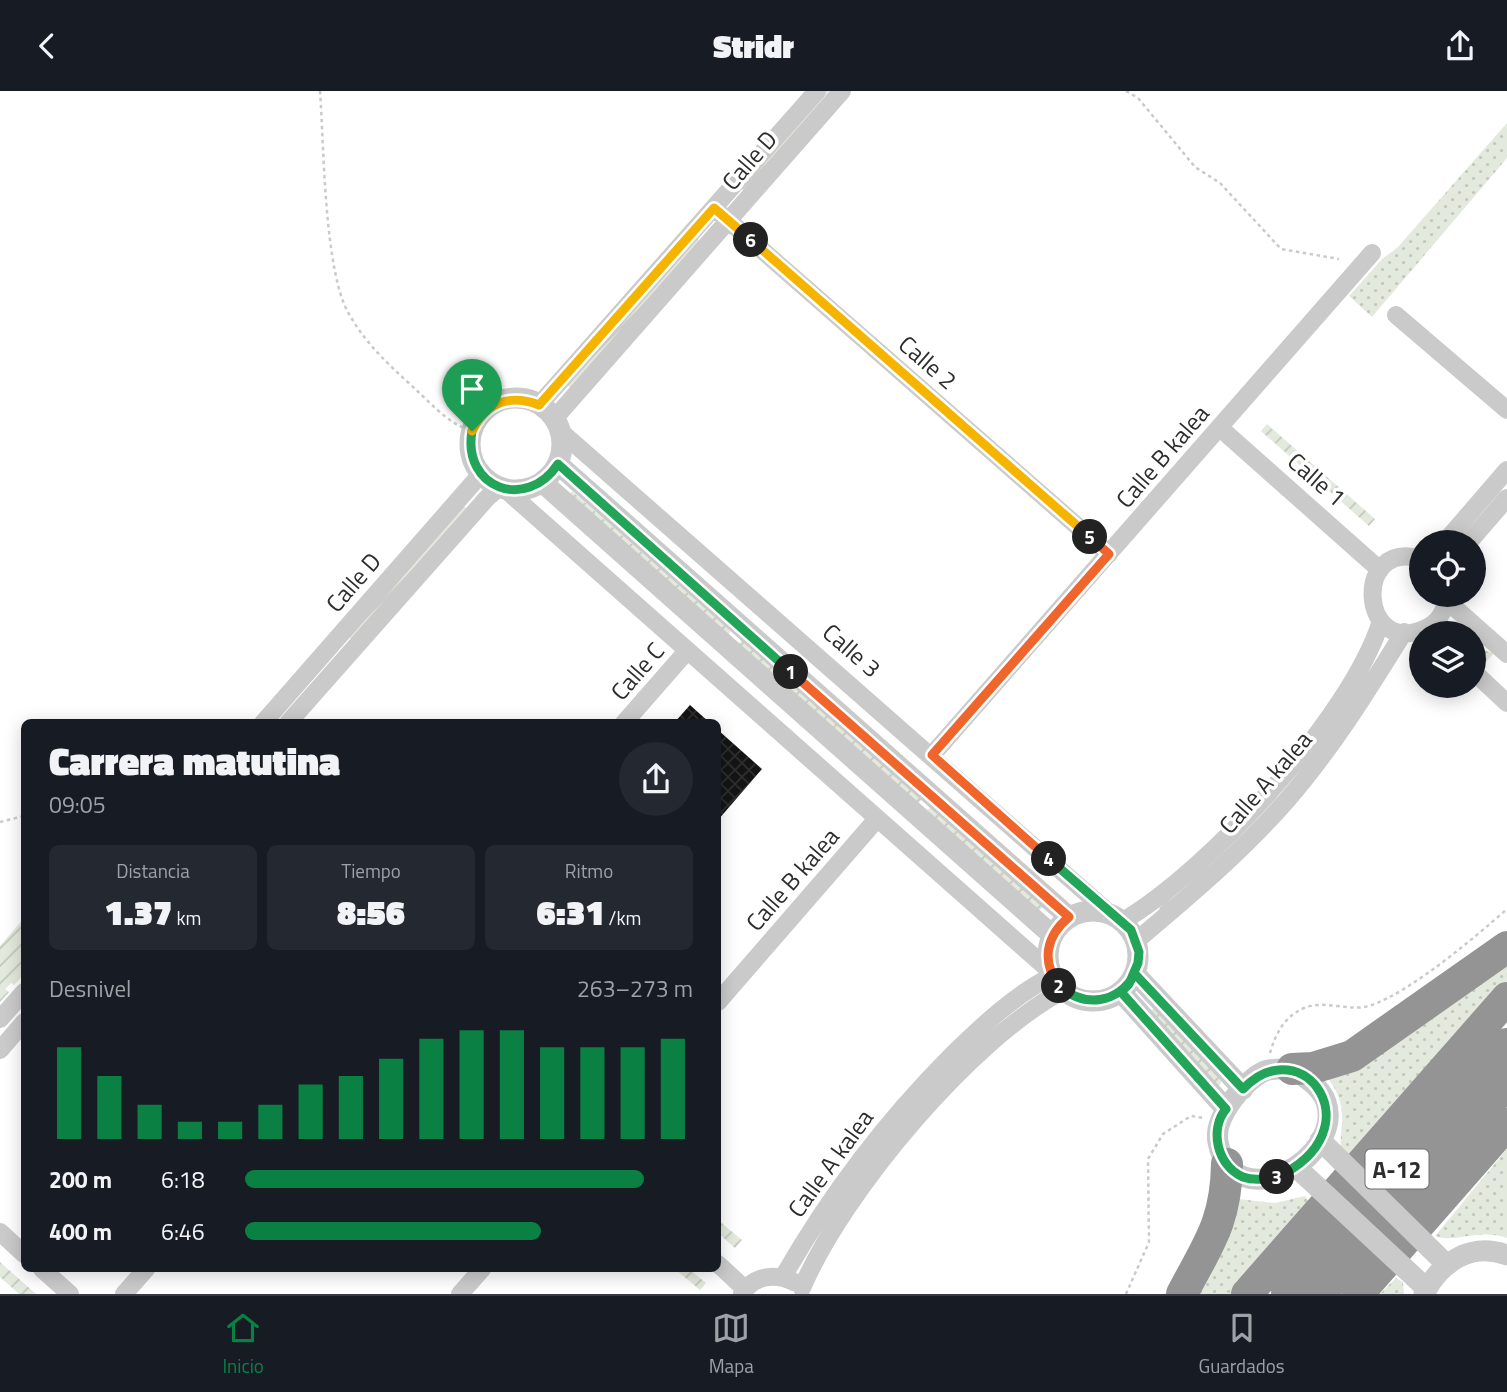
<!DOCTYPE html>
<html lang="es">
<meta charset="utf-8">
<style>
:root{--surface:#171b24;--page:#242831;--text:#f1f3f6;--muted:#9ea1a6;--line:#363941;--accent:#0b8043}
body{margin:0;font-family:"Titillium Web",sans-serif;background:var(--page);color:var(--text);height:100vh;display:flex;flex-direction:column;font-size:26px;white-space:nowrap}
*{box-sizing:border-box;margin:0}
p{font-size:23px;color:var(--muted)}
.icon{flex:none;width:38px;height:38px;fill:none;stroke:currentColor;stroke-width:2;stroke-linecap:round;stroke-linejoin:round}
.map{position:relative;flex:1;overflow:hidden}
.panel{position:absolute;left:21px;top:628px;width:700px;height:553px;display:flex;flex-direction:column;background:var(--surface);border-radius:10px;box-shadow:0 4px 18px #0003}
.panel>*{flex:none}
.fabs{position:absolute;left:1409px;top:439px;display:grid;gap:14px}
.fabs a{display:grid;place-items:center;width:77px;height:77px;border-radius:50%;background:var(--surface);box-shadow:0 4px 18px #0003;font-size:35px}
.pin{position:absolute;display:grid;place-items:center;width:60px;height:60px;color:#fff;margin:-72px -30px;border-radius:50% 50% 50% 0;rotate:-45deg;box-shadow:0 0 7px #0007}
.pin .icon{rotate:45deg}
.km{position:absolute;width:35px;height:35px;margin:-18px;border-radius:50%;background:#222;color:#fff;font-size:19px;line-height:35px;text-align:center}
.round{display:grid;place-items:center;flex:none;width:74px;height:74px;border-radius:37px;background:var(--page)}
.overview{display:flex;align-items:center;justify-content:space-between;height:119px;padding:0 28px}
h1{font-size:38px;font-weight:800;line-height:52px}
.stats{display:grid;grid-template-columns:repeat(3,1fr);gap:10px;height:119px;padding:7px 28px}
.stats div{display:grid;align-content:center;border-radius:10px;background:var(--page);text-align:center}
.stats b{font-size:35px;font-weight:800}
.stats small{font-size:19px;font-weight:400}
.stats p{font-size:19px}
.chart{height:196px;padding:14px 28px}
.chart p{display:flex;justify-content:space-between}
.chart svg{width:100%;height:126px;margin-top:7px;stroke:var(--accent);stroke-width:6}
ul{padding:0 28px;list-style:none;font-size:23px}
li{display:grid;grid-template-columns:112px 84px 1fr;align-items:center;height:52px}
li i{height:18px;border-radius:9px;background:var(--accent)}
header{display:flex;justify-content:space-between;align-items:center;height:91px;padding:0 28px;background:var(--surface);font-size:32px;font-weight:800}
.menu{display:flex;justify-content:space-around;align-items:center;height:98px;border-top:2px solid var(--line);background:var(--surface);font-size:19px;color:var(--muted)}
.menu a{display:grid;justify-items:center;gap:4px}
.menu .on{color:var(--accent)}
.map>svg:first-child{display:block}
.grass{fill:url(#grass-dots)}
.garden{fill:url(#garden-furrows)}
.building{fill:url(#building-cross-hatch)}
.lines{fill:none;stroke-linecap:round;stroke-linejoin:round}
.path{stroke:#cacaca;stroke-width:2.5;stroke-dasharray:3.5 3.5;stroke-linecap:butt}
.minor{stroke:#cacaca;stroke-width:18}
.tertiary{stroke:#cacaca;stroke-width:21}
.motorway{stroke:#949494;stroke-width:32}
.tertiary-bridge{stroke:#cacaca;stroke-width:21}
.split-1-casing{stroke:#fff;stroke-width:14}
.split-2-casing{stroke:#fff;stroke-width:14}
.split-3-casing{stroke:#fff;stroke-width:14}
.split-4-casing{stroke:#fff;stroke-width:14}
.split-5-casing{stroke:#fff;stroke-width:14}
.split-6-casing{stroke:#fff;stroke-width:14}
.split-7-casing{stroke:#fff;stroke-width:14}
.split-1{stroke:#22a559;stroke-width:9}
.split-2{stroke:#f0652b;stroke-width:9}
.split-3{stroke:#22a559;stroke-width:9}
.split-4{stroke:#22a559;stroke-width:9}
.split-5{stroke:#f0652b;stroke-width:9}
.split-6{stroke:#f5b400;stroke-width:9}
.split-7{stroke:#f5b400;stroke-width:9}
.labels{text-anchor:middle;dominant-baseline:central;stroke-width:7;stroke-linejoin:round;paint-order:stroke}
.shield{fill:#fff;stroke:#6c6c6c;stroke-width:2}
.shield-label{font-size:23px;font-weight:bold;fill:#2d2d2d}
.street-label{font-size:24px;fill:#2d2d2d;stroke:#fff}
</style>
<header><svg class="icon" aria-label="back" viewBox="0 0 24 24"><path d="M15 5l-7 7 7 7"/></svg>Stridr<svg class="icon" aria-label="share" viewBox="0 0 24 24"><path d="M12 15V3M7 8l5-5 5 5M5 13v7h14v-7"/></svg></header>
<div class="map">
<svg width="1507" height="1203" viewBox="0 0 1507 1203">
<defs>
<pattern id="grass-dots" width="8" height="8" patternUnits="userSpaceOnUse" patternTransform="scale(1.75)"><rect width="8" height="8" fill="#e3e9dc"/><path d="M2 2h.1M6 6h.1" fill="none" stroke="#c3c8bd" stroke-width="1.8" stroke-linecap="round"/></pattern>
<pattern id="garden-furrows" width="10" height="10" patternUnits="userSpaceOnUse" patternTransform="scale(1.75)"><rect width="10" height="10" fill="#e3e9dc"/><path d="M-1 1l2-2M0 10L10 0M9 11l2-2" fill="none" stroke="#c3c8bd"/></pattern>
<pattern id="building-cross-hatch" width="8" height="8" patternUnits="userSpaceOnUse" patternTransform="scale(1.75)"><rect width="8" height="8" fill="#141414"/><path d="M0 0l8 8M0 8l8-8" fill="none" stroke="#2e2e2e"/></pattern>
</defs>
<rect width="100%" height="100%" fill="#fff"/>
<!-- grass -->
<path class="grass" d="M1507 32V67L1372 226 1349 205 1382 168 1397 157Z
M1507 869V892L1344 1069C1337 1053 1343 1041 1342 1024 1342 1009 1336 999 1328 987Z
M1507 1058V1147C1478 1137 1454 1153 1435 1145Z
M1305 1105 1309 1110 1240 1203H1193L1237 1122 1238 1108 1275 1112Z
M1396 1187 1403 1191 1404 1203H1380Z"/>
<!-- garden -->
<path class="garden" d="M825 0H832L745 101 741 97Z
M697 147 700 150 570 297 567 294Z
M1267 333 1375 428 1369 435 1261 340Z
M572 400 731 540 726 546 567 406Z
M463 414 466 417 351 548 348 545Z
M742 549 922 708 917 714 736 555Z
M1483 559 1494 562 1479 579 1475 570Z
M1275 704 1278 707 1237 752 1161 820 1159 817Z
M931 716 1043 816 1039 820 926 721Z
M24 827V883L14 894 11 892 5 898 9 901 0 911V855Z
M1156 915 1221 990 1220 994H1215L1151 920Z
M718 1129 742 1149 735 1157 718 1142Z
M0 1171 36 1203H19L0 1186Z
M675 1178H689L706 1192 700 1199Z"/>
<!-- building -->
<path class="building" d="M690 614 710 632H674Z
M718 639 762 678 718 729Z"/>
<g class="lines">
<!-- path -->
<path class="path" d="M320 0C324 54 324 181 349 223 366 253 388 273 413 296 431 312 448 333 472 340
M1126 0 1138 7 1195 76 1220 92 1281 158 1339 168
M0 731 24 725
M1270 962C1276 942 1284 926 1304 917 1324 908 1351 922 1372 914 1413 899 1474 847 1507 818
M1126 1203 1149 1151 1148 1068 1163 1043 1191 1025 1204 1027"/>
<!-- minor -->
<path class="minor" d="M714 117 1109 463
M1396 224 1507 319
M539 314 817 0
M554 328 842 0
M1220 337 1380 479
M560 340 1108 821
M505 398 1050 880
M1444 452 1507 379
M1468 452 1507 407
M1421 468C1353 447 1359 566 1424 538 1438 532 1446 519 1447 504
M1447 510 1507 563
M1474 581 1507 612
M263 632 481 383
M288 632 487 407 500 396
M624 632 687 560
M932 664 1372 162
M1123 830C1210 778 1351 626 1381 530
M1136 850C1189 805 1243 760 1288 708 1333 656 1368 599 1404 541
M718 911 876 729
M0 928 24 901
M0 959 24 931
M0 1141 24 1163
M718 1173 745 1198
M42 1178 70 1203
M783 1186C830 1104 885 1031 952 964 982 935 1014 904 1052 885
M802 1197C843 1101 971 948 1064 899
M124 1203 146 1178
M460 1203 482 1178
M742 1203C754 1184 775 1182 794 1191"/>
<!-- tertiary -->
<path class="tertiary" d="M470 353a46 46 0 1 1 92 0a46 46 0 1 1-92 0Z
M558 373 1069 826
M542 391 1052 844
M1048 865a45 45 0 1 1 90 0a45 45 0 1 1-90 0Z
M1135 883 1243 998
M1121 901 1226 1018
M1292 978C1305 986 1321 996 1326 1011 1345 1067 1233 1130 1218 1051 1213 1027 1244 989 1265 980 1274 977 1283 978 1292 978Z
M1424 1203C1441 1170 1472 1151 1507 1164"/>
<!-- motorway -->
<path class="motorway" d="M1292 978 1313 977 1352 965 1507 856
M1182 1203C1208 1153 1226 1132 1227 1073
M1247 1203 1507 907
M1287 1203 1507 953
M1320 1203 1507 992
M1358 1203 1507 1033"/>
<!-- tertiary-bridge -->
<path class="tertiary-bridge" d="M1320 1049 1447 1174
M1296 1076 1427 1198"/>
</g>
<g class="lines">
<!-- split-1 casing -->
<g class="split-1-casing">
<path id="split-1" d="M472 340C462 397 526 421 558 373L791 581"/>
</g>
<!-- split-2 casing -->
<g class="split-2-casing">
<path id="split-2" d="M791 581 1069 826C1046 845 1041 870 1059 895"/>
</g>
<!-- split-3 casing -->
<g class="split-3-casing">
<path id="split-3" d="M1059 895C1085 917 1117 913 1135 883L1243 998C1303 936 1377 1039 1277 1086"/>
</g>
<!-- split-4 casing -->
<g class="split-4-casing">
<path id="split-4" d="M1049 768 1131 839 1139 861 1138 872 1129 893 1121 901 1226 1018C1209 1038 1217 1075 1243 1086 1254 1090 1266 1088 1277 1086"/>
</g>
<!-- split-5 casing -->
<g class="split-5-casing">
<path id="split-5" d="M1049 768 932 664 1109 463 1090 446"/>
</g>
<!-- split-6 casing -->
<g class="split-6-casing">
<path id="split-6" d="M751 149 1090 446"/>
</g>
<!-- split-7 casing -->
<g class="split-7-casing">
<path id="split-7" d="M472 340C486 311 510 303 539 314L714 117 751 149"/>
</g>
<!-- split-1 -->
<use href="#split-1" class="split-1"/>
<!-- split-2 -->
<use href="#split-2" class="split-2"/>
<!-- split-3 -->
<use href="#split-3" class="split-3"/>
<!-- split-4 -->
<use href="#split-4" class="split-4"/>
<!-- split-5 -->
<use href="#split-5" class="split-5"/>
<!-- split-6 -->
<use href="#split-6" class="split-6"/>
<!-- split-7 -->
<use href="#split-7" class="split-7"/>
</g>
<g class="labels">
<!-- shield labels -->
<rect class="shield" x="1365.5" y="1058.5" width="63" height="39" rx="5"/>
<g class="shield-label">
<text x="1397" y="1078">A-12</text>
</g>
<!-- street labels -->
<g class="street-label">
<text transform="translate(749 69) rotate(-49)">Calle D</text>
<text transform="translate(928 271) rotate(41)">Calle 2</text>
<text transform="translate(1162 365) rotate(-49)">Calle B kalea</text>
<text transform="translate(1317 388) rotate(41)">Calle 1</text>
<text transform="translate(353 491) rotate(-49)">Calle D</text>
<text transform="translate(852 559) rotate(41)">Calle 3</text>
<text transform="translate(637 580) rotate(-49)">Calle C</text>
<text transform="translate(1265 691) rotate(-49)">Calle A kalea</text>
<text transform="translate(792 788) rotate(-49)">Calle B kalea</text>
<text transform="translate(830 1072) rotate(-54)">Calle A kalea</text>
</g>
</g>
</svg>
<div class="fabs">
<a><svg class="icon" aria-label="locate" viewBox="0 0 24 24"><circle cx="12" cy="12" r="6"/><path d="M12 2v4M12 18v4M2 12h4M18 12h4"/></svg></a>
<a><svg class="icon" aria-label="layers" viewBox="0 0 24 24"><path d="M12 4l9 5-9 5-9-5zM3 14l9 5 9-5"/></svg></a>
</div>
<div class="pin" style="left:472px;top:340px;background:#1e9e55"><svg class="icon" aria-label="arrive" viewBox="0 0 24 24"><path d="M6 21V4h12l-3 4 3 4H6"/></svg></div>
<b class="km" style="left:791px;top:581px">1</b>
<b class="km" style="left:1059px;top:895px">2</b>
<b class="km" style="left:1277px;top:1086px">3</b>
<b class="km" style="left:1049px;top:768px">4</b>
<b class="km" style="left:1090px;top:446px">5</b>
<b class="km" style="left:751px;top:149px">6</b>
<section class="panel">
<div class="overview"><div><h1>Carrera matutina</h1><p>09:05</p></div><a class="round"><svg class="icon" aria-label="share" viewBox="0 0 24 24"><path d="M12 15V3M7 8l5-5 5 5M5 13v7h14v-7"/></svg></a></div>
<div class="stats">
<div><p>Distancia</p><b>1.37<small> km</small></b></div>
<div><p>Tiempo</p><b>8:56</b></div>
<div><p>Ritmo</p><b>6:31<small> /km</small></b></div>
</div>
<div class="chart"><p><span>Desnivel</span>263–273 m</p>
<svg viewBox="0 0 160 44" preserveAspectRatio="none"><path d="M5 44V12M15 44V22M25 44V32M35 44V38M45 44V38M55 44V32M65 44V25M75 44V22M85 44V16M95 44V9M105 44V6M115 44V6M125 44V12M135 44V12M145 44V12M155 44V9"/></svg>
</div>
<ul>
<li><b>200 m</b>6:18<i style="width:89%"></i></li>
<li><b>400 m</b>6:46<i style="width:66%"></i></li>
</ul>
</section>
</div>
<nav class="menu">
<a class="on"><svg class="icon" aria-label="home" viewBox="0 0 24 24"><path d="M3 11l9-7 9 7M6 9v11h12V9"/></svg>Inicio</a>
<a><svg class="icon" aria-label="map" viewBox="0 0 24 24"><path d="M3 6l6-2 6 2 6-2v14l-6 2-6-2-6 2zM9 4v14M15 6v14"/></svg>Mapa</a>
<a><svg class="icon" aria-label="saved" viewBox="0 0 24 24"><path d="M7 4h10v16l-5-4-5 4z"/></svg>Guardados</a>
</nav>
